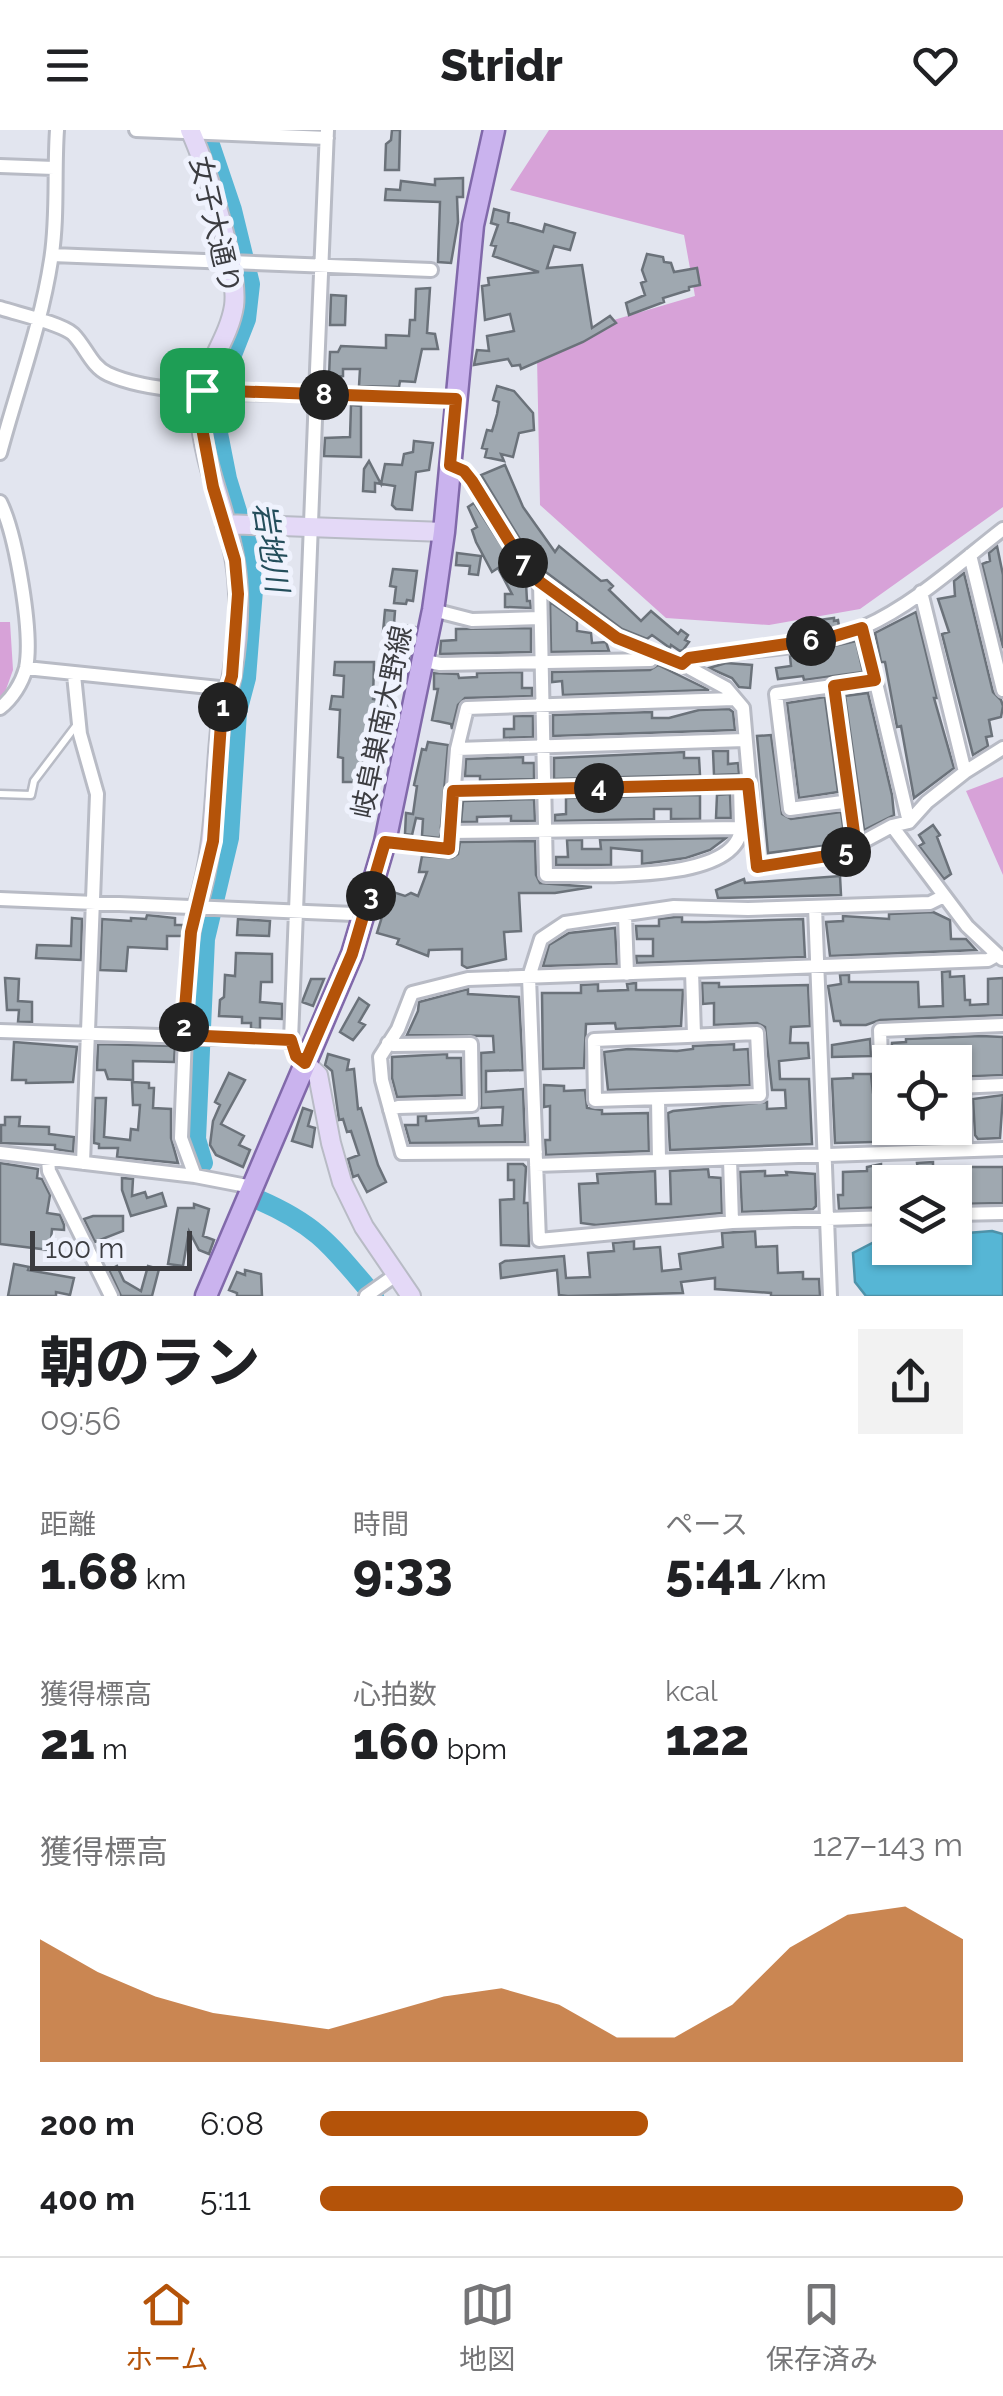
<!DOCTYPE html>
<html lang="ja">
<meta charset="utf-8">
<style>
:root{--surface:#fff;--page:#f2f2f2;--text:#202124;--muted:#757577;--line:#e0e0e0;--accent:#b45309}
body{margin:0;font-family:Raleway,"Noto Sans JP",sans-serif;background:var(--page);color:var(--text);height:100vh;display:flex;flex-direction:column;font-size:38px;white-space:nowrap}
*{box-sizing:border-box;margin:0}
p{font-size:32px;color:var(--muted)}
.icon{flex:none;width:55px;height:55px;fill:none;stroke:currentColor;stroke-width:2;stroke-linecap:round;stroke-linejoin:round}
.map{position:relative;height:1166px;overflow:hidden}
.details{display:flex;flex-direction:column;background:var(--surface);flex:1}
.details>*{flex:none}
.fabs{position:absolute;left:872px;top:915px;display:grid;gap:20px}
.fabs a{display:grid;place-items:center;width:100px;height:100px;border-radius:0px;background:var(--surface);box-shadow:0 2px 8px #0004;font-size:50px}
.scale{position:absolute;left:30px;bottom:25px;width:162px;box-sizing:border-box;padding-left:10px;border:5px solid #3c3d41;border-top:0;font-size:28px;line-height:35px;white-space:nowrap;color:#3c3d41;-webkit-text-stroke:8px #eff2fd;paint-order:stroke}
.pin{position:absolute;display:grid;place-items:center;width:85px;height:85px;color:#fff;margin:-42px;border-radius:20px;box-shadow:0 5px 15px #0006}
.km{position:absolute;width:50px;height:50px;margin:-25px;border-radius:50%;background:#222;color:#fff;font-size:28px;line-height:50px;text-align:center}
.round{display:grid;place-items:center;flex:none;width:105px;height:105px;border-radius:0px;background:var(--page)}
.headline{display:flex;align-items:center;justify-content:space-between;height:170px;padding:0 40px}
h1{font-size:55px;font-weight:800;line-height:75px}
.metrics{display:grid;grid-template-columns:repeat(3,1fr);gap:15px;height:170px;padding:10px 40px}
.metrics div{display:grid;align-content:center}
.metrics b{font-size:50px;font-weight:800}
.metrics small{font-size:28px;font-weight:400}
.metrics p{font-size:28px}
.chart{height:280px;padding:20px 40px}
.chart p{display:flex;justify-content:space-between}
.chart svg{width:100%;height:180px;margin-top:10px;fill:var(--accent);opacity:.7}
ul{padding:0 40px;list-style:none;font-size:32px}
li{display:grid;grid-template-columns:160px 120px 1fr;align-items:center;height:75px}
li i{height:25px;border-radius:12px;background:var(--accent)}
header{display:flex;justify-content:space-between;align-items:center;height:130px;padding:0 40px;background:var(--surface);font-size:45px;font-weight:800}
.dock{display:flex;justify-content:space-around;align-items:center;height:140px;border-top:2px solid var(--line);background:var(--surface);font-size:28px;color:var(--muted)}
.dock a{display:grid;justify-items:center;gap:5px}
.dock .selected{color:var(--accent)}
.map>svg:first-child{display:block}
.green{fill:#d7a2d8}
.water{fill:#56b6d5;stroke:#4e92a9;stroke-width:2.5}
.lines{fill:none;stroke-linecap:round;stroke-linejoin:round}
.river{stroke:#56b6d5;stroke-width:20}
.building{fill:#9fa8b0;stroke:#6b727a;stroke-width:2.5}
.lane-casing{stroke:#b8bbc5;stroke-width:11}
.street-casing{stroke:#b8bbc5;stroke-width:18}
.secondary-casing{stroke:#b8bbc5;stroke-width:22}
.primary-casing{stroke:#8169aa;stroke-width:25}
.lane{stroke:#fff;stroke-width:6}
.street{stroke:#fff;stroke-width:12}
.secondary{stroke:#e4d9f7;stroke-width:18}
.primary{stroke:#cab3ee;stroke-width:20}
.route-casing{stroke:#fff;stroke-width:20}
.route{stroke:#b45309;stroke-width:12}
.labels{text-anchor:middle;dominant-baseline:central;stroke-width:10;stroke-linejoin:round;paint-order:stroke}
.street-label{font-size:28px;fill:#3c3d41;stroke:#eff2fd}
.water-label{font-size:30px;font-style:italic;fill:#244e5b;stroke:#eff2fd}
</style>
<header><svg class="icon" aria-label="menu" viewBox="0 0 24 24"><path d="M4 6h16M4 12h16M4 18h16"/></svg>Stridr<svg class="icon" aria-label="heart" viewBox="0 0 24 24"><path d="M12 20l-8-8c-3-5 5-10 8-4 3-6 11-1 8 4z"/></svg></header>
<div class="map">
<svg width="1003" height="1166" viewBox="0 0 1003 1166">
<rect width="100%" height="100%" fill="#e2e5ef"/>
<!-- green -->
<path class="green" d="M549 0H1003V377L860 479 769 495 666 488 540 375 537 227 607 192 695 166 684 105 510 60Z
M0 492H10L13 540 4 565 0 567Z
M1003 647V745L966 661Z"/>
<!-- water -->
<path class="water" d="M992 1101 1003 1104V1166H866L855 1152 853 1123 880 1109H890V1118H955V1104Z"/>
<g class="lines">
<!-- river -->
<path class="river" d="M203 1033 196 1009 205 809 229 708 237 582 246 548 253 460 249 420 227 349 215 288 222 250 246 189 250 154 232 80 205 0
M259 1070C319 1096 333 1118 374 1166"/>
</g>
<!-- building -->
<path class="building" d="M392 0H400L399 40H385L386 14 391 10Z
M463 48V67H457L458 92 451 133 438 132 440 72 385 70 386 59 400 60 401 51 435 55V49Z
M494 79 509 83 508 92 519 95 543 102 545 94 575 103 570 120 554 116 547 138 582 135 592 198 610 186 616 193 583 212 521 239 520 235 512 236 508 229 474 235 477 220 489 221 487 206 514 201 510 184 485 190 482 156 489 155 488 148 539 142 493 126 496 116 491 115 498 95 491 93Z
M647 124 663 127 664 132 671 133 674 142 697 138 700 155 689 157V160L663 168 664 172 629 185 626 173 645 165 641 153 646 151 642 140Z
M430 158 427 203 435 204 438 219H422L415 252 400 251 399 257 359 256 360 239H343V246L329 247 330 222H338L341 216 386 218V205L409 206 410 190H415L416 159Z
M331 165 346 166 345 195H330Z
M497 256 514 261 533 283 534 300 519 303 513 327 501 324 504 331 485 327 487 319 482 318 487 300 492 301 497 284 499 272 493 270Z
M351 275 361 276V327L324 326 325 308 350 307Z
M414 311 433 313 429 340 416 342 412 380 396 379 392 375 395 356 375 353V362L363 361 364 339 369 331 381 354 385 334 402 335 404 324 413 322Z
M505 335 523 377 555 422 559 416 601 451 607 450 613 456 609 460 641 491 651 481 678 504 681 500 688 505 685 510 689 512 683 520 680 521 671 515 670 518 652 505 647 509 622 499 535 434 481 345Z
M474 373 526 453 527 471H530L531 478 505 477V464H512L498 438 492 442 476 412 472 400 477 397 468 377Z
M997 416 1003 445V518L982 434 990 431 989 423Z
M457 423 481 426 478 445 469 444 470 436 456 435Z
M393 439 417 441 413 471 407 470 406 474 394 473 396 457 390 456Z
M964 443 993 562 1001 570 1003 576 1001 587 989 590 992 606 986 607 988 616 973 625 942 504 949 502 938 469 955 466 954 451Z
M550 472 577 491V501L591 503 592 513 606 512 609 521 551 522Z
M385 480 395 481 394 494 415 497 407 539 382 537 384 520 391 521 392 502H383Z
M916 482 937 568H934L954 638 914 668 901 596 897 597 885 532H881L875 503Z
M834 488V491L838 490 839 496 797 505V493Z
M531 498V522L440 524 441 511 456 510V499Z
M856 511 863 542 804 550 803 546 778 549 776 538 791 536 790 526Z
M335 532H374L373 569 396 574 390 619 371 615V620H362V637H373V652H343V628L338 627 340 580 330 579 332 566 343 567 344 546 334 545Z
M726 533 752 535 750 558 739 557 732 548 709 538Z
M658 535 709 560 563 565 562 551 552 552V542L650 540Z
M522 542V558H532V566L465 568 458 575 452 599 451 594 432 590 438 559H434V543L458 544 459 548 477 547V543Z
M868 563 892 665 894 685 864 700 845 566Z
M825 567 838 662 799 668 787 573Z
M729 579 733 582 735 600 553 606V585L652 582V588H669L699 580Z
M514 586H533V607L504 608V599H514Z
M771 605 782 684 791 689 841 682 845 710 837 714 768 723 757 606Z
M428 612 448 615 440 708 422 706 423 689 416 688 412 705 405 704 406 683 413 684 417 656 414 655 422 619 426 620Z
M713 621H728V634L738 633 739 644 714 645Z
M684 622V628H699L700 645 554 649V628Z
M523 627V633H534V649L480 650V646H465L466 629Z
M730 664 731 688H716L717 665Z
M700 665V689H671V679H654V689L555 691V685L566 684V668Z
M534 669 535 691H511V686L477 687V692H461L463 671Z
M933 695 940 705 937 707 951 744 944 749 919 716 924 713 919 705Z
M726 708 710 720 686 728 642 734V721L611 718V735H556V727H568L567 710H582V719H601L600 710Z
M535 711 536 745 540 753 592 757 555 763H519L521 801 504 802 506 829 467 838 462 835V819L429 820 428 826 397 814 399 809 377 803 390 761 405 766 411 763 418 766 427 742H419L422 726 452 728 458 724 460 712Z
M840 746 841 765 718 768 716 760 744 749 745 753Z
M933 782 950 790 951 809H966L976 820 830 826 826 792 843 791V786L889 789V784Z
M147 785 175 788V795H183L182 806H167V819L128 817 126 841 100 840 102 789 131 791V788L146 789Z
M675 787H682V792H706L803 789 805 827 637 833 636 826H653V809H637L636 796H659V789Z
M72 788 82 789 81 830 36 828 37 815 71 816Z
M238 789 270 791 269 806 237 805Z
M615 798 617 834 543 836 549 815 569 803Z
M236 823 272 824V852H261L260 872 282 874V889L260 888V899H251V893H242V887L219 886 220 870 224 867 225 845 235 846Z
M950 841V847L964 846 965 870H970V875L988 874V849L1003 848V885L880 890 866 895H841L840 891H834L828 856 841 854 840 845H849V852H918L919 877 943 876 942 842Z
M5 848 19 849 18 871 32 872V892H18L19 880H7Z
M311 849H324L313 876 302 872Z
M636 853V860H683L681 896 616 899 615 893 586 894 584 938 543 939 542 863H581V855L598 854V861L628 860 627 854Z
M702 853H719V857L808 855 810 896 791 897 790 913H808L809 928 779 931 780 949H809L812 1014 670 1020 668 983 673 981 767 972V979L786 978 785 960H772L765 897 757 893 714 895V873L703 874Z
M468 859V864L519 867 523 940 486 941V962L523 959 525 1012 410 1013 405 995H418V986H426V991L478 988 479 996 502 995 503 977 481 978V923L494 922 493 906 407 905 418 881 419 872Z
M359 868 369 875 359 892 365 895 353 910 340 902Z
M981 906 1003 907V945L955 947V926L891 929 892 913 906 912V909Z
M870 909 871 926 832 927V915Z
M14 912 77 917 73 952 26 953V950H12Z
M98 914 175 916 174 932 133 931V950L108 949 105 940H97Z
M734 914V920L748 919 750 955 608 960 604 922 628 919 677 921 693 919V916Z
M328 924 349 930 347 940 354 939 358 979 361 978 378 1035 386 1052 367 1062 358 1045 353 1047 348 1029 359 1025 351 1001 347 1002 343 989 339 990 332 941 325 935Z
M447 924V928H461L462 965 397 967 392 948V927Z
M229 943 245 950 221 994 244 1006 239 1015 250 1020 243 1037 216 1025 210 1015 213 991 220 975 215 972Z
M853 944H871L873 963 887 969V977H890V998H954L955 1010 835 1013 832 949 853 948Z
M132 952 149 953V958H154L153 978 171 979V1008L178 1033 117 1027 118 1018H99V1014L94 1013 95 968H106L104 1007 130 1010 131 999 138 1000 140 975H133Z
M544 955 564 956V961L585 960 587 978 602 980V984L648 983 649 1021 546 1025 545 1010H550V976L544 977Z
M1003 965 1000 1008 978 1009 975 1005 973 969Z
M303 978 312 981 308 996 315 998 312 1017 292 1011Z
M5 987H20L19 996 49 997V1004L74 1007 73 1022 55 1019V1015L1 1013V995H5Z
M933 1032V1037H1003V1073L955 1074V1052H890L889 1077 839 1079 838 1065H843V1042L867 1041V1037L881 1034V1041L918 1040 917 1033Z
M0 1033 38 1039 37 1048 42 1049 50 1065 47 1083 60 1085 64 1095V1100L52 1099 50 1120 0 1114Z
M508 1034H523L526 1037 524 1073H528L529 1116 501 1115 500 1070 514 1069V1050H508Z
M708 1039 709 1047 721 1048 722 1083 596 1095 581 1093 579 1054 598 1053 597 1044 655 1041 656 1074H671L670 1041Z
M765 1041V1046L787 1045 786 1042 815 1044 816 1076 813 1079 742 1082 740 1042Z
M122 1048 133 1049 132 1066 145 1062 147 1068 162 1063 166 1076 131 1086 122 1060Z
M194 1074 209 1079 203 1106 214 1110 210 1121 209 1124 199 1120 189 1101 183 1136 168 1134 178 1078H194Z
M93 1086H123V1101L95 1112 84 1089Z
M755 1101 756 1117 777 1116 778 1143 803 1142V1149H819L820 1166H771V1163L715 1159V1148L681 1152 683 1163 568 1166 559 1165 557 1140 501 1148 500 1134 505 1131 564 1126 566 1148 590 1147 588 1123 614 1121 613 1113 634 1111V1119L660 1117 662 1141 681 1139 679 1124 723 1117 722 1103Z
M14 1134 29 1137 28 1140 74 1148 70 1165 56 1162V1166H8Z
M117 1136 124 1151 141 1161 148 1136 159 1139 152 1166H121L109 1140Z
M245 1140 261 1144 262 1166H237V1163L229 1160 237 1142 245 1145Z"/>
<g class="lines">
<!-- lane casing -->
<g class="lane-casing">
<path id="lane" d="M0 664 31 665 34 651 78 593"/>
</g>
<!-- street casing -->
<g class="street-casing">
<path id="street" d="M136 0 327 8
M0 36 54 38
M52 125 431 140
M0 178C18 184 60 193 73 204 86 217 91 236 108 244 160 268 258 262 316 264L327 0
M0 323C17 259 41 196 51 130 58 88 54 43 57 0
M450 335 464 341 472 351 527 440 540 452 617 508 682 534 726 558 743 578 757 737 840 724 892 696 909 692 927 672 965 642 1003 618
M0 372C16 404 33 503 26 538 22 553 12 569 0 578
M970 425 1003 560
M540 452 546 745C587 744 737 755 741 698
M921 462 965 642
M433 480 472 490 540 488
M863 498 909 692
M425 531 440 534 650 530 651 522
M682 534 689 528C745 518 811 521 864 497 915 474 959 433 1003 399
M26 538 229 559
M74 545 80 604 97 664 83 1033
M834 556 855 710 859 715
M457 619 467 578 734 569
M453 661 746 654
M850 671 790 679 776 564 875 550
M892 696 967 796 1002 829
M448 702 741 698 740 654
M385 712 449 719 457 619 745 610
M0 769 354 784 364 789
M815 777 830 1166
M625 785 627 844
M692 841 694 905
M0 901 291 910
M757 903 760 965 595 970 594 910Z
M388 913 393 915 471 914 472 975 398 977 390 980
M305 933 296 926 291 910 316 264 456 269
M956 957 1003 955
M963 957 965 1020
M890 959H882L880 900 1003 895
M658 969 659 1031
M536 1022 402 1023 382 950 380 927 398 899 412 863 468 849 988 830 997 825
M0 1023 195 1046 252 1057
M730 1029 732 1092
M48 1031 49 1041 111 1166
M536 1035 1003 1019
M195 1046 181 1008 188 829 197 777
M955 1084 1003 1083
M890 1087 732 1092 539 1110 529 847 541 809 565 793 674 777 748 779 930 773 944 766
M366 1166 397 1144"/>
</g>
<!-- secondary casing -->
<g class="secondary-casing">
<path id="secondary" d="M190 0C206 35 239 139 234 176 228 214 197 244 200 284 203 335 227 381 235 432 241 468 238 508 232 545 230 558 224 569 222 582 213 649 218 710 197 777
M225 394 444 402
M305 933 318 945 331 1013 342 1052 364 1097 411 1166"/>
</g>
<!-- primary casing -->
<g class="primary-casing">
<path id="primary" d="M206 1166 352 824 385 712 433 480 444 402 473 95 494 0"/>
</g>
<!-- lane -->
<use href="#lane" class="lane"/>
<!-- street -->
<use href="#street" class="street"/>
<!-- secondary -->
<use href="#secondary" class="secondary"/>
<!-- primary -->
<use href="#primary" class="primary"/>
</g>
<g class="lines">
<!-- route casing -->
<g class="route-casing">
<path id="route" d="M202 260 456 269 450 335 464 341 472 351 527 440 540 452 617 508 682 534 689 528 828 508 862 498 875 550 834 556 855 710 859 715 840 724 757 737 748 654 453 661 449 719 385 712 352 824 305 933 296 926 291 910 183 905 191 802 213 711 222 578 232 546 238 464 235 430 213 357 199 282Z"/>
</g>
<!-- route -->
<use href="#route" class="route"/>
</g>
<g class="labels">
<!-- street labels -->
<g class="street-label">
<text transform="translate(215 95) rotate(77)">女子大通り</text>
<text transform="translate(382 592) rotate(-78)">岐阜巣南大野線</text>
</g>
<!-- water labels -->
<g class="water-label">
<text transform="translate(271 417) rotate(81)">岩地川</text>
</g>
</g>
</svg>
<div class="fabs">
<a><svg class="icon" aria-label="locate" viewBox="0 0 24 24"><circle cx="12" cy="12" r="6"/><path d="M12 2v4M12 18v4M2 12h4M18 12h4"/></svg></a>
<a><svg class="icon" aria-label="layers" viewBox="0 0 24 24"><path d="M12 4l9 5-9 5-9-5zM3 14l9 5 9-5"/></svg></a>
</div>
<div class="scale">100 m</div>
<div class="pin" style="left:202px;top:260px;background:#1e9e55"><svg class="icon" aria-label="arrive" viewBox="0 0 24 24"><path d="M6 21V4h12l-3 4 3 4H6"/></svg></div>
<b class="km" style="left:223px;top:577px">1</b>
<b class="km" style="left:184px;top:897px">2</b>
<b class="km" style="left:371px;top:766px">3</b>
<b class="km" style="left:599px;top:658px">4</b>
<b class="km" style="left:846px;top:722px">5</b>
<b class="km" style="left:811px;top:511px">6</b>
<b class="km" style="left:523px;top:433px">7</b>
<b class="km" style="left:324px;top:265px">8</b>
</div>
<section class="details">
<div class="headline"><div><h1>朝のラン</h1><p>09:56</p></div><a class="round"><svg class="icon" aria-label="share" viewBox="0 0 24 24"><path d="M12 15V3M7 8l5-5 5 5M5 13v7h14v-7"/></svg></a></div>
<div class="metrics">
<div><p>距離</p><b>1.68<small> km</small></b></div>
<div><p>時間</p><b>9:33</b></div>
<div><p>ペース</p><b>5:41<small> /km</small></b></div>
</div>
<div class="metrics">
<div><p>獲得標高</p><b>21<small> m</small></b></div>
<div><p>心拍数</p><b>160<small> bpm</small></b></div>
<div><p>kcal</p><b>122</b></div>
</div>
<div class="chart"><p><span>獲得標高</span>127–143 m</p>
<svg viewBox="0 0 160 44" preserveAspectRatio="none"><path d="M0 44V14L10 22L20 28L30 32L40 34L50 36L60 32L70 28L80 26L90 30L100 38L110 38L120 30L130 16L140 8L150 6L160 14V44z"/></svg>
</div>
<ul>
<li><b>200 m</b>6:08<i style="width:51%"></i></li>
<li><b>400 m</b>5:11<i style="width:100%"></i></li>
</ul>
</section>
<nav class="dock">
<a class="selected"><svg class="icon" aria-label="home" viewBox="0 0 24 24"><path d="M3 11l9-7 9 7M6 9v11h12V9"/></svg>ホーム</a>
<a><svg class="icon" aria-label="map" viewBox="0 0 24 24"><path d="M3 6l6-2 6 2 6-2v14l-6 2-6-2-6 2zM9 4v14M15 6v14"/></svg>地図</a>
<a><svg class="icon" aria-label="saved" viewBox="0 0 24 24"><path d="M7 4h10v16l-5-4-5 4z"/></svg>保存済み</a>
</nav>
